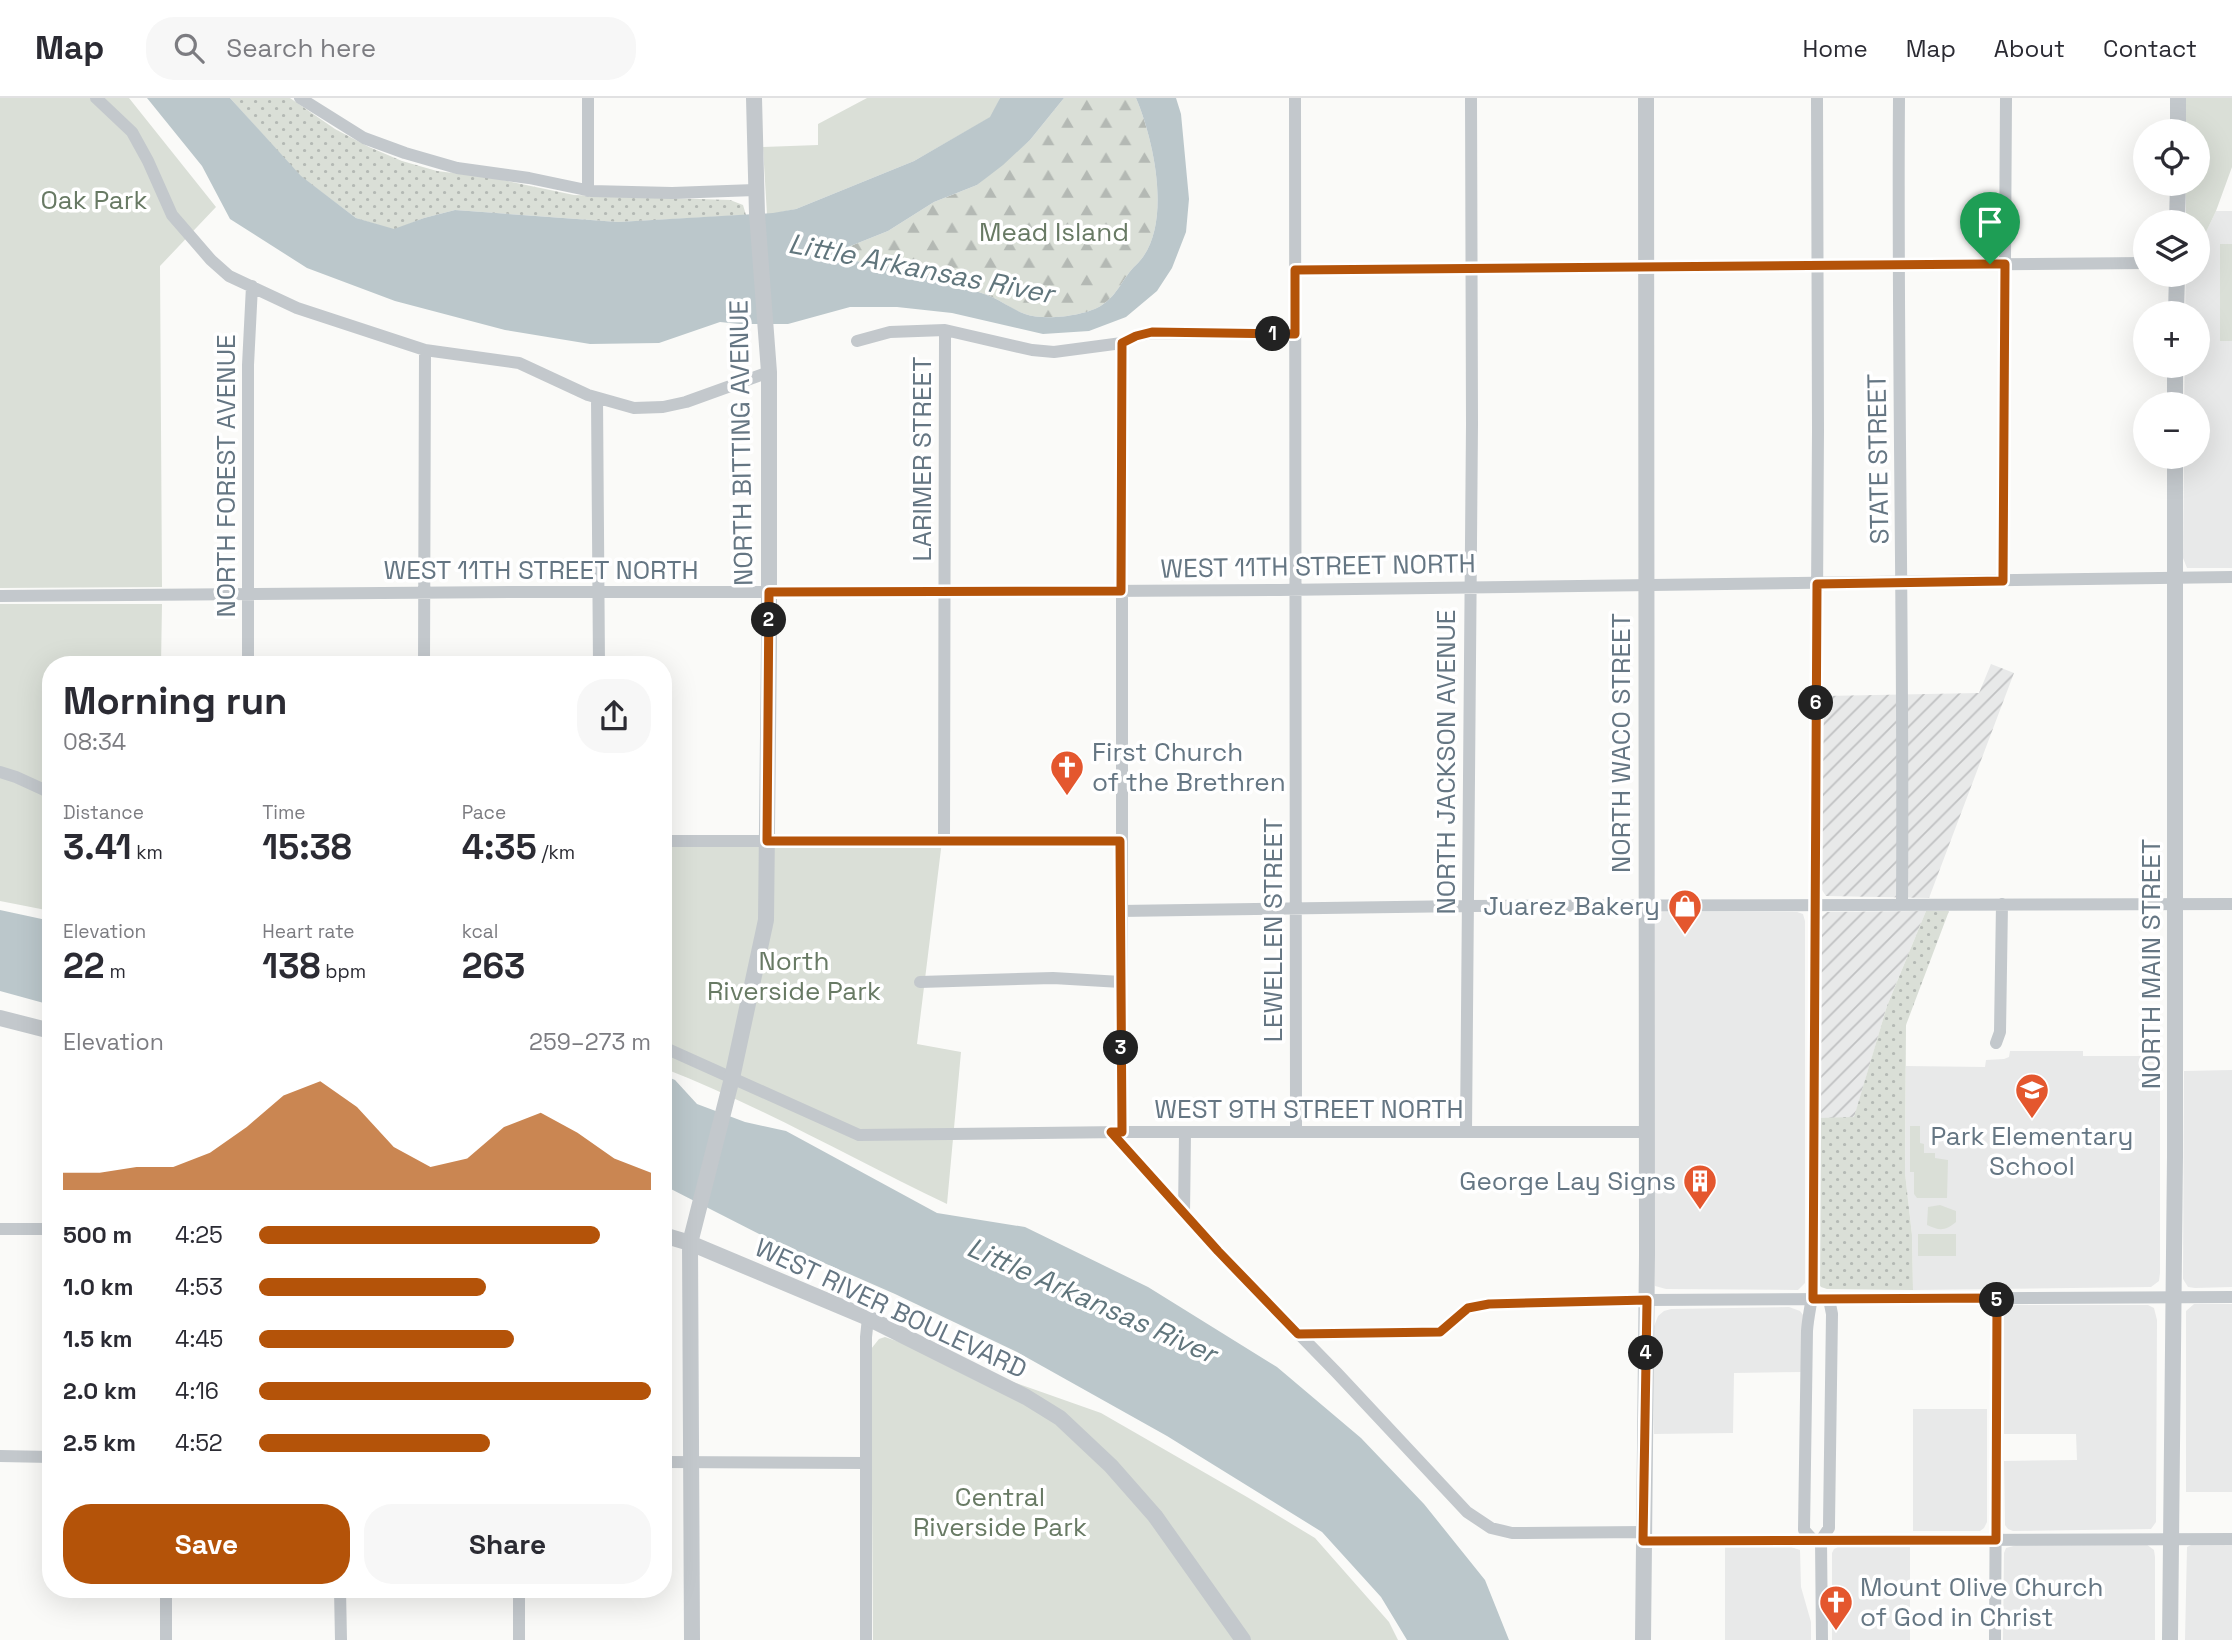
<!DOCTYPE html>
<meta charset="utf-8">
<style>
:root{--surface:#fff;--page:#f7f7f7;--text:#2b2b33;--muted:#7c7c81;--line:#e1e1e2;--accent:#b45309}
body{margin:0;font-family:"Space Grotesk",sans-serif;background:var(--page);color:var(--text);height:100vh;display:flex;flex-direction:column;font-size:26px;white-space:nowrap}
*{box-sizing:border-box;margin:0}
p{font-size:23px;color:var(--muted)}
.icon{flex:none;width:38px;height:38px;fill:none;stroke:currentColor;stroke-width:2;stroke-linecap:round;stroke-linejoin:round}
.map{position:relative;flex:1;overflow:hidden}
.side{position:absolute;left:42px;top:558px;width:630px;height:942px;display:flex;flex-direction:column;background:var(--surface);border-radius:28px;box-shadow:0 7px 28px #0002}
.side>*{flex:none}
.tools{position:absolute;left:2133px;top:21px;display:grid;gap:14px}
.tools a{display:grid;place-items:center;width:77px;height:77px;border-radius:50%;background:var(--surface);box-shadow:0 7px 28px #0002;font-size:35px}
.pin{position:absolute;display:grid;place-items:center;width:60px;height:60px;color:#fff;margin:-72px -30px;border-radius:50% 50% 50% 0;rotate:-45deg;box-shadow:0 0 7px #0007}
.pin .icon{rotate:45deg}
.km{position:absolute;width:35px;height:35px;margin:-18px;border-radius:50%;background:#222;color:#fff;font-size:19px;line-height:35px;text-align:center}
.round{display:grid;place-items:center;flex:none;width:74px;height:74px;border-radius:28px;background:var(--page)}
.headline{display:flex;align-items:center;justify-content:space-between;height:119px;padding:0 21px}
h1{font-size:38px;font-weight:700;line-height:52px}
.metrics{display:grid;grid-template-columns:repeat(3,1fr);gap:10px;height:119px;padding:7px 21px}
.metrics div{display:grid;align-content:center}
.metrics b{font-size:35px;font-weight:700}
.metrics small{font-size:19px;font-weight:400}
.metrics p{font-size:19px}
.chart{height:196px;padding:14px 21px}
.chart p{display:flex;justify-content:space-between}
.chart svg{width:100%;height:126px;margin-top:7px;fill:var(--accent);opacity:.7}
.action{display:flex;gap:14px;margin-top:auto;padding:14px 21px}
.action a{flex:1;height:80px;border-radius:28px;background:var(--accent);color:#fff;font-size:28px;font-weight:700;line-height:80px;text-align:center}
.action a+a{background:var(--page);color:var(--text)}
ul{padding:0 21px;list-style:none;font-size:23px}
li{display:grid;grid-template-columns:112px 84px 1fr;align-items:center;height:52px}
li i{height:18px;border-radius:9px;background:var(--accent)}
header{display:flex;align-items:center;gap:42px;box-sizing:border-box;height:98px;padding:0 35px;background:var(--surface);border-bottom:2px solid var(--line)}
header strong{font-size:33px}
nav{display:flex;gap:38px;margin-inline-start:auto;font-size:24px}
.search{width:490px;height:63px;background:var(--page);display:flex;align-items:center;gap:18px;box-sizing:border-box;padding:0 24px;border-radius:28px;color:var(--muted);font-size:26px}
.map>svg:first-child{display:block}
.built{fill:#e8e9e9}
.industrial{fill:url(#industrial-furrows)}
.grass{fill:url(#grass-dots)}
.forest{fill:url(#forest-firs)}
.park{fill:#dadfd7}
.water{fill:#bbc7cb}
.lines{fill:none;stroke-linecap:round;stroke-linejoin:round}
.minor{stroke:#c3c8cc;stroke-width:12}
.tertiary{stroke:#c3c8cc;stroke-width:16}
.route-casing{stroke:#fff;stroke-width:14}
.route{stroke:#b45309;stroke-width:9}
.labels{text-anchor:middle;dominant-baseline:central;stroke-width:7;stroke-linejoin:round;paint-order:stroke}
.park-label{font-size:26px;fill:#687a64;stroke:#fff}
.street-label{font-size:26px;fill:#657683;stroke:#fff}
.poi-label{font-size:26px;fill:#657683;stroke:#fff;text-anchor:start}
.water-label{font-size:28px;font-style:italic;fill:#60757c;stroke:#fff}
</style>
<header>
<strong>Map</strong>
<div class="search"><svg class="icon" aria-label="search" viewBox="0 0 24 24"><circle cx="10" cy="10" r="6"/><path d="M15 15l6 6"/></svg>Search here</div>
<nav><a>Home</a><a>Map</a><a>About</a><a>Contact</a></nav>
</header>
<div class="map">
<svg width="2232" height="1542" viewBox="0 0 2232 1542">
<defs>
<pattern id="industrial-furrows" width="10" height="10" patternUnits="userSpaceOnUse" patternTransform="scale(1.75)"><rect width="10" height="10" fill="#e8e9e9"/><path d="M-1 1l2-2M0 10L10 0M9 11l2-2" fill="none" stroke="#c0c1c2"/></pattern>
<pattern id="grass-dots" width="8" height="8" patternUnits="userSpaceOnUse" patternTransform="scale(1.75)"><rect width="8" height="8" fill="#dadfd7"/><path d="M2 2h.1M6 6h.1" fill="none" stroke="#b4b9b4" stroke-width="1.8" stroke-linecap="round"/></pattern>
<pattern id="forest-firs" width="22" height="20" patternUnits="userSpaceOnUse" patternTransform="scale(1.75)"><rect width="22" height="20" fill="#dadfd7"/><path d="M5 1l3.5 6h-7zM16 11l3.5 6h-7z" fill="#b4b9b4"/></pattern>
</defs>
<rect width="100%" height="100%" fill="#fafaf8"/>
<!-- built -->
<path class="built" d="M2216 113H2232V470H2187L2183 460 2184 359H2198V306H2184L2185 268H2198V215H2185L2186 177H2198V151Z
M1663 814H1797L1803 816 1805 823V1185L1798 1192 1666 1191 1655 1188 1652 821 1655 816Z
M2010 953H2083V958H2160V1175L2159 1183 2151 1189 1913 1192 1912 1137 1905 1075 1906 968 1985 969 1986 962 2004 961 2009 959Z
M2232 972V1189L2195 1190 2188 1189 2183 1181 2184 973Z
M2194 1206H2232V1394H2186V1213Z
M2012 1207H2148L2154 1210 2157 1222 2156 1424 2151 1431 2013 1433 2008 1431 2005 1427 2004 1363 2077 1362 2076 1336H2004V1213Z
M1789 1209 1800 1213 1803 1217V1274L1734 1275 1733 1335 1654 1336 1653 1231 1658 1218 1664 1213 1671 1211Z
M1913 1311H1987V1424L1984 1430 1980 1433H1913Z
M2146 1446 2154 1452 2155 1459V1542H2003L2004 1455 2006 1450 2017 1447Z
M2232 1446V1542H2185L2187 1449 2191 1447Z
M1910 1448V1542H1832V1455L1834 1451 1838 1449Z
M1725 1449H1791L1800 1452 1801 1489 1811 1524V1542H1725Z"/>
<!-- industrial -->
<path class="industrial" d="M1991 566 2014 575 1929 800 1826 798 1822 792 1824 598 1979 595Z
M1926 813 1887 908 1854 1020H1819L1820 820 1827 814Z"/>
<!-- grass -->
<path class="grass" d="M230 0H290L335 31 369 49 402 63 437 73 493 80 574 97 730 102 743 107 746 117 618 124 455 112 424 120 394 132 356 120 300 78Z
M1926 813H1949L1906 927 1905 1075 1912 1137 1913 1192 1827 1191 1821 1189 1818 1185 1819 1020 1854 1019 1887 908Z"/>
<!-- forest -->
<path class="forest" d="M1064 0H1136C1154 42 1174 131 1136 167 1123 179 1118 197 1102 207 1086 218 1044 223 1025 216 1013 212 1003 204 992 199 955 184 883 161 843 163L840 157 843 151 888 133 934 104 977 87 1030 42Z"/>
<!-- park -->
<path class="park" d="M0 0H129L216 109 160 168 162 489 0 490Z
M867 0H1000L991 19 914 63 796 111 767 117 763 49 818 47V26Z
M2186 0H2232V69L2216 113 2198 151V124H2186V86H2198V33H2186Z
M2220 146H2232V243H2220Z
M0 506H162L161 567H51V813L0 803Z
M942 743 917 946 961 954 947 1106C852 1061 761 1008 663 970V745Z
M1910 1028H1920V1045L1924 1046V1055H1935V1060L1948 1062 1947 1100H1917L1914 1096V1074H1910Z
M1940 1107 1956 1113V1124C1945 1133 1940 1133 1927 1127L1928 1109Z
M1918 1136H1956V1158H1918Z
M885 1239 1101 1315 1247 1399 1315 1440 1389 1524 1398 1542H873L871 1251 879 1241Z"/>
<!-- water -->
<path class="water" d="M147 0H230L301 78 356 120 394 131 424 120 455 112 618 124 773 115 796 111 914 63 990 19 1000 0H1064L1030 42 1003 67 977 87 934 104 888 133 843 151 840 157 843 163C882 161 955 184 992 199 1003 204 1014 212 1025 216 1044 223 1086 218 1102 207 1118 197 1123 179 1136 167 1174 131 1154 42 1136 0H1176L1181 16 1189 101 1186 134 1172 170 1157 193 1126 219 1089 233 1043 236 952 215 897 209H850L788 226H740L720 224 659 245 590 246 505 232 395 203 307 170 230 121 202 68Z
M0 812 51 823V907L0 893Z
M663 977 675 982 697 1006 745 1024 786 1033 937 1115 1025 1129 1148 1189 1277 1269 1361 1340 1424 1406 1485 1482 1509 1542H1407L1381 1499 1322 1434 1167 1338 1017 1254 895 1196 767 1140 663 1087Z"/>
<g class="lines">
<!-- minor -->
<path class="minor" d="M96 0 132 34 148 63 172 117 211 162 229 178 297 210 425 252 519 265 588 297 634 310 663 309 686 304 769 274
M300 0 364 40 405 55 457 70 529 80 591 93 672 95 755 92
M588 0V93
M1295 0 1296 1034
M1899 0C1897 269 1904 537 1902 806
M1295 172 2146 165
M857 243 890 234 945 232 1032 252 1054 254 1122 245 1136 238 1152 235 1295 236
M597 300 599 567
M2003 483 2006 0
M0 498 512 494H945L1279 492 2232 479
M248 567V267L252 188
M424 567 425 252
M0 674 16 679 51 695
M663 743H1120
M944 743 945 232
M1120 813 1468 808 2232 806
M920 884 1053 880 1121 884
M1996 945 2000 934 2002 806
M663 949 859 1037 1122 1034H1646
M1111 1034 1218 1153 1337 1275 1467 1414 1491 1430 1512 1435 1644 1434
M1122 1034V245
M1466 1034 1472 326 1471 0
M1184 1116 1185 1034
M0 1131H51
M1298 1236 1440 1234 1468 1210 1489 1206 1647 1202 2232 1199
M0 1358 51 1359
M663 1364 866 1365
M1813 1442 1804 1432 1807 1233C1808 1216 1813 1201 1813 1185L1818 332 1817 0
M1643 1443 2232 1441
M166 1491V1542
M340 1491 341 1542
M519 1491V1542
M866 1542V1239L868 1220
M1822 1542 1821 1442 1829 1430V1425L1832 1216 1829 1201
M1995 1542 1997 1200"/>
<!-- tertiary -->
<path class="tertiary" d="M2178 0V33
M2177 124 2178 86
M2176 215 2177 177
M2175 306V268
M0 920 51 933
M663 1137 690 1145 868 1220 1026 1299 1060 1320 1111 1368 1155 1418 1243 1542
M692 1542 690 1145 732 980 766 822 769 545V274L757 116 754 0
M1643 1542 1647 1157 1646 0
M2170 1542 2175 1058V359"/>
</g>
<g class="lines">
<!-- route casing -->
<g class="route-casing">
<path id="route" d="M1990 166H2005L2003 483 1817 486 1813 1201 1997 1200 1996 1442 1643 1443 1647 1202 1489 1206 1468 1210 1440 1234 1298 1236 1218 1153 1111 1034H1122L1120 743H767L769 494 1121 493 1122 245 1136 238 1152 234 1295 236V172Z"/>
</g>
<!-- route -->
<use href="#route" class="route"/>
</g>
<!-- icons -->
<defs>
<g id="church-pin" transform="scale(1.75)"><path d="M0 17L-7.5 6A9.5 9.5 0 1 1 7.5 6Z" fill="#e4572e" stroke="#fff"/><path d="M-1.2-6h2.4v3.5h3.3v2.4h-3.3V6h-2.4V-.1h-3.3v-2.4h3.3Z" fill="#fff"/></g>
<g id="shop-pin" transform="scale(1.75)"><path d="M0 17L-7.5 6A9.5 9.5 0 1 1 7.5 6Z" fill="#e4572e" stroke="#fff"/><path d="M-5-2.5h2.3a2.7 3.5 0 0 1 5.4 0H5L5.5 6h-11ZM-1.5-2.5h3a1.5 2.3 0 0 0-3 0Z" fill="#fff"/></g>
<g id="school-pin" transform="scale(1.75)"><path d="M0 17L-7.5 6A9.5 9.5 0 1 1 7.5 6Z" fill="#e4572e" stroke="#fff"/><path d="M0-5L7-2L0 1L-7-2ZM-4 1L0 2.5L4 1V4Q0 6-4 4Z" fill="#fff"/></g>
<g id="building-pin" transform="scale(1.75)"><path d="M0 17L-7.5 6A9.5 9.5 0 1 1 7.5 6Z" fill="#e4572e" stroke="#fff"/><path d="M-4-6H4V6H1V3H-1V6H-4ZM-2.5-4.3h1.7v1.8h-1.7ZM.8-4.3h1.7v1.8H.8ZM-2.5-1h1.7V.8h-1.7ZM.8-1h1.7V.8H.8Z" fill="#fff"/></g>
</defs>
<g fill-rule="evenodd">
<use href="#church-pin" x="1067" y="669"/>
<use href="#shop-pin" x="1685" y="808"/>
<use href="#school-pin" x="2032" y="992"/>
<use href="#building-pin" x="1700" y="1083"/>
<use href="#church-pin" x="1836" y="1504"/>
</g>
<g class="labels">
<!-- park labels -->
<g class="park-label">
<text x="94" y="102">Oak Park</text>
<text x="1054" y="134">Mead Island</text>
<text x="794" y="863">North<tspan x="794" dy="30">Riverside Park</tspan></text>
<text x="1000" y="1399">Central<tspan x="1000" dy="30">Riverside Park</tspan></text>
</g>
<!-- street labels -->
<g class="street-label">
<text transform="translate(741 345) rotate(-91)">NORTH BITTING AVENUE</text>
<text transform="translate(922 361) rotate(-90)">LARIMER STREET</text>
<text transform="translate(1878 361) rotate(-91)">STATE STREET</text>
<text transform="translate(226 378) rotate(-90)">NORTH FOREST AVENUE</text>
<text transform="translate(1318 468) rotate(-1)">WEST 11TH STREET NORTH</text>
<text x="541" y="472">WEST 11TH STREET NORTH</text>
<text transform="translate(1621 645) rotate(-90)">NORTH WACO STREET</text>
<text transform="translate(1446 664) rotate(-90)">NORTH JACKSON AVENUE</text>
<text transform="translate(1273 832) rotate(-90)">LEWELLEN STREET</text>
<text transform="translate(2151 866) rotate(-90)">NORTH MAIN STREET</text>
<text x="1309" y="1011">WEST 9TH STREET NORTH</text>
<text transform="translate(891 1210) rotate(25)">WEST RIVER BOULEVARD</text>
</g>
<!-- poi labels -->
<g class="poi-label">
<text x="1092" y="654">First Church<tspan x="1092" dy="30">of the Brethren</tspan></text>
<text x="1660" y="808" text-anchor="end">Juarez Bakery</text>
<text x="2032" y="1038" text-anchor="middle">Park Elementary<tspan x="2032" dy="30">School</tspan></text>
<text x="1676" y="1083" text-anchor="end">George Lay Signs</text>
<text x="1860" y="1489">Mount Olive Church<tspan x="1860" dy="30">of God in Christ</tspan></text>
</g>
<!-- water labels -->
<g class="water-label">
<text transform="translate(921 170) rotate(11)">Little Arkansas River</text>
<text transform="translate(1092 1202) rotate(24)">Little Arkansas River</text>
</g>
</g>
</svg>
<div class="tools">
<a><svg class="icon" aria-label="locate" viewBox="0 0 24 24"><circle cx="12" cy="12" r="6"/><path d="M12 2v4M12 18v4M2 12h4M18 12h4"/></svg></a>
<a><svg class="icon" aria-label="layers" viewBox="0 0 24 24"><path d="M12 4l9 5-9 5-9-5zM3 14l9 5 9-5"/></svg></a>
<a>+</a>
<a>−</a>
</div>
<div class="pin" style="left:1990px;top:166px;background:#1e9e55"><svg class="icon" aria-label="arrive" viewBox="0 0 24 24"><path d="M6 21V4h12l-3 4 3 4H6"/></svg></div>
<b class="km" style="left:1273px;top:236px">1</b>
<b class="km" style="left:769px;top:522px">2</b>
<b class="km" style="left:1121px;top:950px">3</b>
<b class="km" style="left:1646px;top:1255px">4</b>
<b class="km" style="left:1997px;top:1202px">5</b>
<b class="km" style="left:1816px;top:605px">6</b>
<section class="side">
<div class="headline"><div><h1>Morning run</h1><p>08:34</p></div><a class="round"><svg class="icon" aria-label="share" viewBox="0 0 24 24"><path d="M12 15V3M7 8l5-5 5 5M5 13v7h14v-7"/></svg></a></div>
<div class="metrics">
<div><p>Distance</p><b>3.41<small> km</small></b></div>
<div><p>Time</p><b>15:38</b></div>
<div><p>Pace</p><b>4:35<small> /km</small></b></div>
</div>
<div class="metrics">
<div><p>Elevation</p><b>22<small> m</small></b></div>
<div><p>Heart rate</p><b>138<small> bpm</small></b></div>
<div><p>kcal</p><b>263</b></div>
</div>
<div class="chart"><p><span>Elevation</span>259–273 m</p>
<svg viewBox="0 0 160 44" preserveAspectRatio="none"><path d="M0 44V38L10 38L20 36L30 36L40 31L50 22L60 11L70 6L80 15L90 29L100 36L110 33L120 22L130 17L140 24L150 33L160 38V44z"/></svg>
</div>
<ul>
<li><b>500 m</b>4:25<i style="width:87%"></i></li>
<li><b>1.0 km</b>4:53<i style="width:58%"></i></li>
<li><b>1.5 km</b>4:45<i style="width:65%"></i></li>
<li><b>2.0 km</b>4:16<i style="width:100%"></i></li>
<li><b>2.5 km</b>4:52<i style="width:59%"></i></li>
</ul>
<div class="action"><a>Save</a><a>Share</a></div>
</section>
</div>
